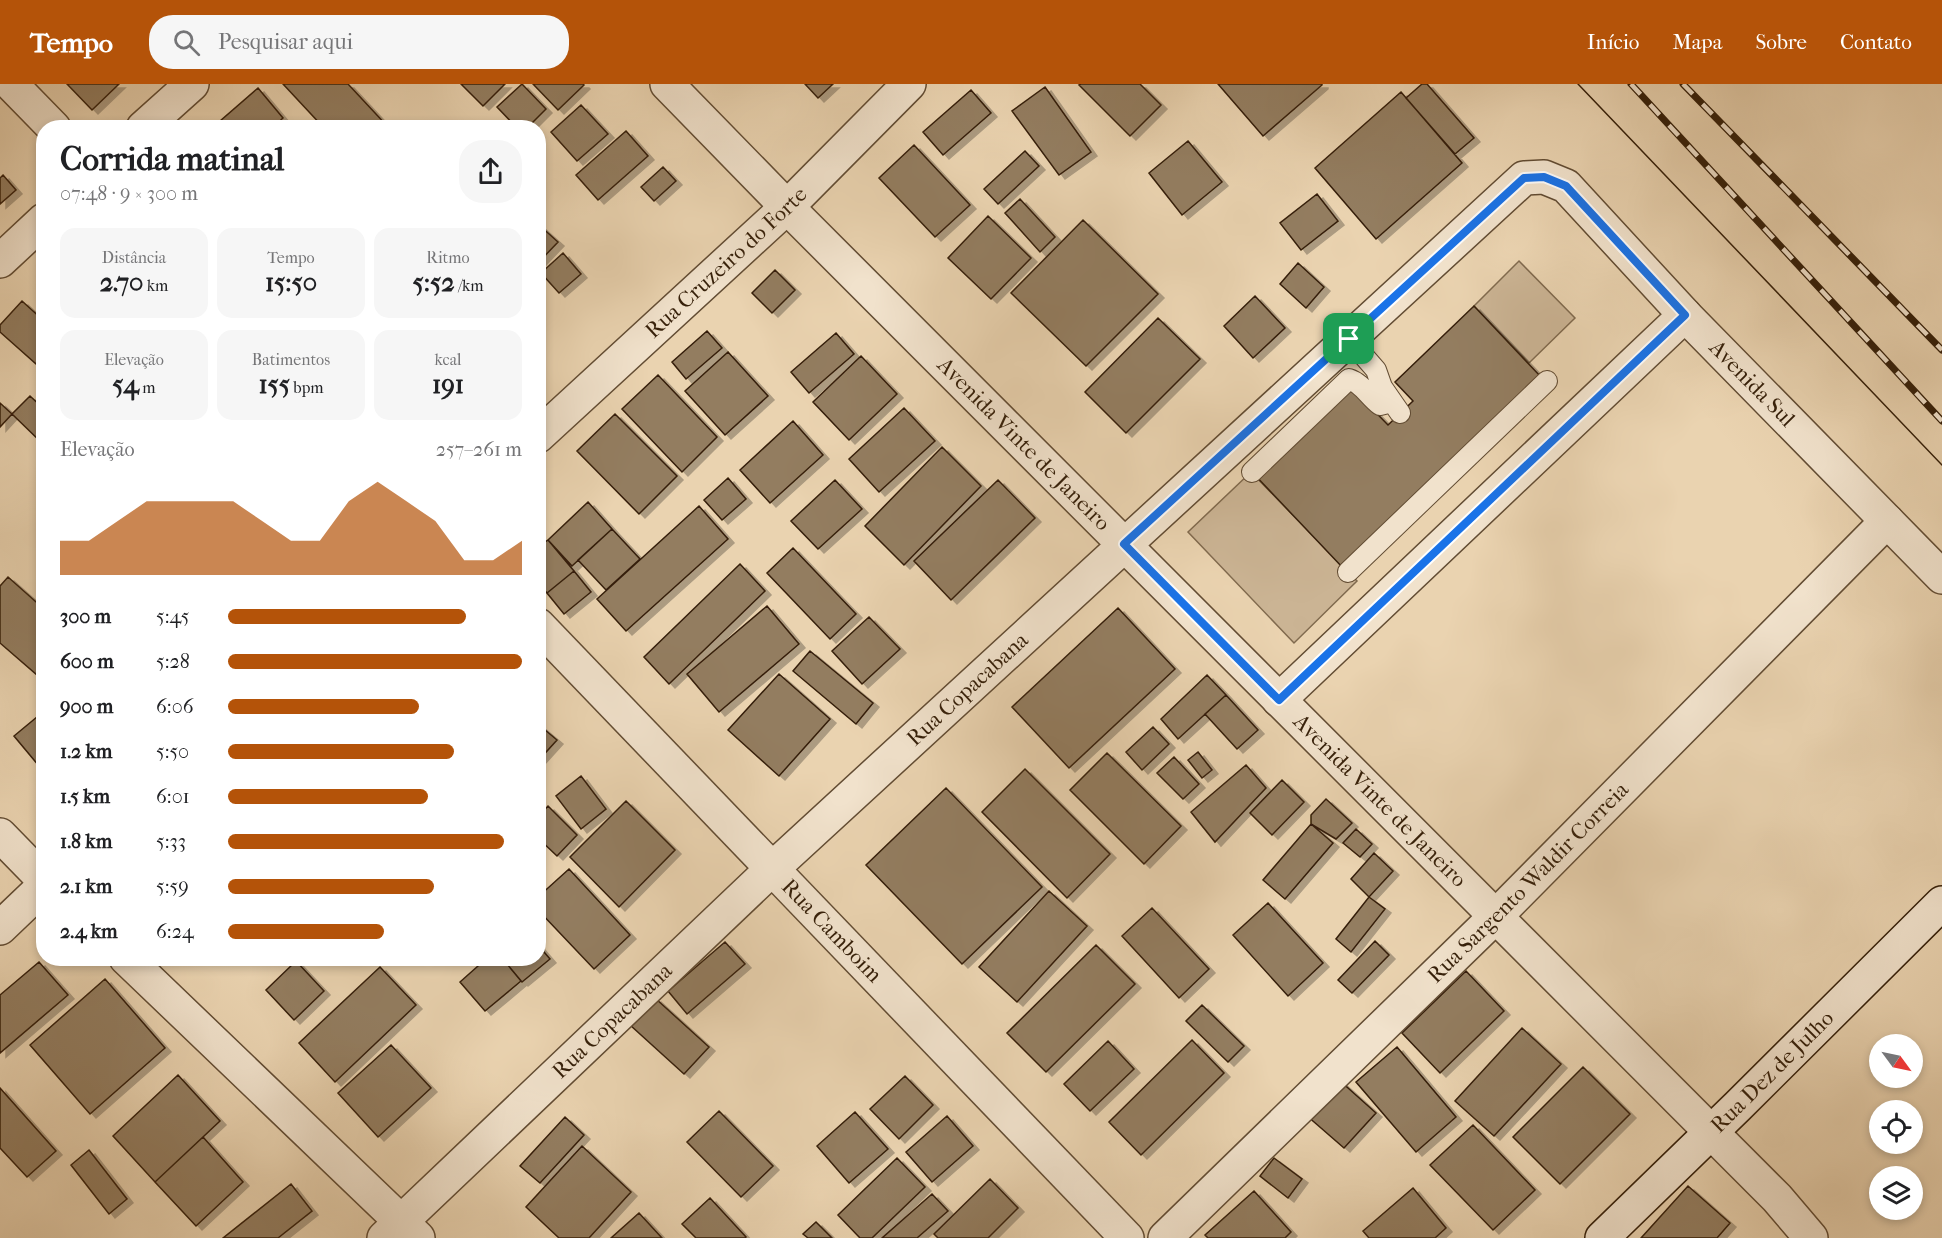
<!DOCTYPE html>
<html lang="pt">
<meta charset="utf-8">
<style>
:root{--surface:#fff;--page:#f6f6f6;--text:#202124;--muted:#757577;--accent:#b45309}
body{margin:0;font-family:"IM FELL French Canon",serif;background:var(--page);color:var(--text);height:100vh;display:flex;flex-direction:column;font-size:22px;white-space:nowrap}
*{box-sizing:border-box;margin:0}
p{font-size:20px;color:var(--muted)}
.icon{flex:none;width:33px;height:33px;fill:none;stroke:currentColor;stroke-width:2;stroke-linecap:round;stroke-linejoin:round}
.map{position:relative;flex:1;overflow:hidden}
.side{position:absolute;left:36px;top:36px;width:510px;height:846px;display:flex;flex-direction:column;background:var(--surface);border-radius:24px;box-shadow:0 3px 9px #0003}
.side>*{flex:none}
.needle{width:39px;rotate:123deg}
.buttons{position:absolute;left:1869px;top:950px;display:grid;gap:12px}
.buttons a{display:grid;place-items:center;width:54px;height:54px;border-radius:50%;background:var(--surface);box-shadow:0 3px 9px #0003;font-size:30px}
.pin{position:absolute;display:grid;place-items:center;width:51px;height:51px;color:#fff;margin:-26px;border-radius:12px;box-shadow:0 3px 9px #0006}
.round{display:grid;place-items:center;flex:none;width:63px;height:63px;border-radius:24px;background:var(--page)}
.head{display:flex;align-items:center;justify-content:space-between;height:102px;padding:0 24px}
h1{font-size:33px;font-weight:700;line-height:45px}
.figures{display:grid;grid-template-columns:repeat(3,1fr);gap:9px;height:102px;padding:6px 24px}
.figures div{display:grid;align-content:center;border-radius:15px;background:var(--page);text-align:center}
.figures b{font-size:26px;font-weight:700}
.figures small{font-size:16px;font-weight:400}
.figures p{font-size:16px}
.chart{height:168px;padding:12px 24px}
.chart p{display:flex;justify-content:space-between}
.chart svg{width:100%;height:108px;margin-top:6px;fill:var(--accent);opacity:.7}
ul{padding:0 24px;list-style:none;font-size:20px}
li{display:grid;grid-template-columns:96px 72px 1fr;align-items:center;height:45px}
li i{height:15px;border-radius:8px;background:var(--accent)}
header{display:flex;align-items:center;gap:36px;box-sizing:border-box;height:84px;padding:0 30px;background:var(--accent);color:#fff}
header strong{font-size:28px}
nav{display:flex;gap:33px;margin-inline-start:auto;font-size:21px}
.search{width:420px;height:54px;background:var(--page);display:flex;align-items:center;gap:15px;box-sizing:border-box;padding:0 21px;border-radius:24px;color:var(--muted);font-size:22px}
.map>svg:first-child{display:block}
.green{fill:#cbb494;stroke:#806a4e;stroke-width:1.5}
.building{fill:#937d60;stroke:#351f09;stroke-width:1.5;filter:url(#shadow)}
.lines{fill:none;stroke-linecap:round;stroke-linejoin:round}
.service-casing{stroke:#624c33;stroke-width:22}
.minor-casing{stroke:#624c33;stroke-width:36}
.tertiary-casing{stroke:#624c33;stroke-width:36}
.secondary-casing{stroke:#351f09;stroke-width:36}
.service{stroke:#f1e2cc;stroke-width:20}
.minor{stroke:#f1e2cc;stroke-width:33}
.tertiary{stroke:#f1e2cc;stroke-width:33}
.secondary{stroke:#f1e2cc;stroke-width:33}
.tram{stroke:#351f09;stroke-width:1.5}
.rail-casing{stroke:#351f09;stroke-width:7}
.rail{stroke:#f1e2cc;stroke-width:4.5;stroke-dasharray:14;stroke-linecap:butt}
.route-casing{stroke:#fff;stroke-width:12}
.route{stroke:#1a73e8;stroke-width:8}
.labels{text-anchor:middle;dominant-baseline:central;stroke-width:5;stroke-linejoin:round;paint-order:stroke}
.street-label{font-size:22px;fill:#351f09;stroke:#f1e2cc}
</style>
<header>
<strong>Tempo</strong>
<div class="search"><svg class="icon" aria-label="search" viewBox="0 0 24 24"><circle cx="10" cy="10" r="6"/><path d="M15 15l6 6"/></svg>Pesquisar aqui</div>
<nav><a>Início</a><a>Mapa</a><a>Sobre</a><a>Contato</a></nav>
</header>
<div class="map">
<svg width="1942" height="1154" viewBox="0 0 1942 1154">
<defs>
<filter id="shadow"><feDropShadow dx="6" dy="4" stdDeviation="0" flood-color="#0004"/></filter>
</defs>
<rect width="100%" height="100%" fill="#ead3b0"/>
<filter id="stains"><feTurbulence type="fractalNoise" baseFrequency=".00333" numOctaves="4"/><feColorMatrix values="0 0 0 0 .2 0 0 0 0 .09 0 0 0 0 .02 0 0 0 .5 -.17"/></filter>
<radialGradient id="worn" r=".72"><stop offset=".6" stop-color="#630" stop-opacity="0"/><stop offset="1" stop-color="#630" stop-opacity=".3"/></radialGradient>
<!-- green -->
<path class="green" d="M1519 177 1575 234 1529 279 1474 222Z
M1251 388 1357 497 1294 559 1188 448Z"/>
<!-- building -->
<path class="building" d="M67 0H119L92 26Z
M283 0H348L389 44H324Z
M461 0H505L483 22Z
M522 0 546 25 527 44H517L497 23Z
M533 0H583L584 1 558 26Z
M805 0H833L818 14Z
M1081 0H1140L1161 21 1130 52 1079 1Z
M1218 0H1322V1L1263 52Z
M1422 0H1427L1474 54 1455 70 1406 14Z
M1045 3 1091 68 1059 91 1012 27Z
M258 4 283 34 272 44H212Z
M971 6 991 29 943 71 923 48Z
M1401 8 1462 79 1376 155 1315 84Z
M581 21 608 50 577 77 551 48Z
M626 47 648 72 598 116 576 91Z
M1188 57 1222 98 1182 131 1149 89Z
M914 61 970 121 935 153 879 94Z
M1025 67 1039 82 998 120 984 105Z
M663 83 676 97 654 117 641 103Z
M3 91 16 106 0 120V94Z
M1317 110 1338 137 1301 166 1280 139Z
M1020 115 1055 153 1040 168 1005 129Z
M988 132 1031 174 991 215 948 174Z
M1083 136 1158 210 1086 282 1011 209Z
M538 140 558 158 538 179Z
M563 169 581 190 559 209 541 189Z
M1298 179 1324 203 1306 224 1280 200Z
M775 186 795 206 772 229 752 209Z
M1255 212 1285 244 1253 274 1224 242Z
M22 217 44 237V287L0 248V241Z
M1474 222 1541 293 1343 484 1252 388 1347 299 1388 341 1413 317 1395 298Z
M1158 234 1200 275 1126 349 1085 308Z
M707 247 722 264 686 295 672 278Z
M836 249 854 270 809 309 791 288Z
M728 268 768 312 725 351 685 307Z
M861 272 897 310 849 356 813 318Z
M658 291 717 353 682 388 622 325Z
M30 312 44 325V361L12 330Z
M0 319 12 330 0 343Z
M904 324 935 357 879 408 849 375Z
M615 330 677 392 639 430 577 367Z
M793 337 823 371 770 419 740 386Z
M942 363 981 402 904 481 865 442Z
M728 394 746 415 722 436 704 416Z
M835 396 862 425 818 465 791 437Z
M998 396 1035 434 951 516 914 477Z
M588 418 612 445 572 482 548 456Z
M699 422 728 455 626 547 597 515Z
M612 445 640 475 606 506 578 476Z
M548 456 574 487 547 509 538 499V463Z
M793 464 856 530 830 555 767 489Z
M740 480 765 507 669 600 644 573Z
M574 487 591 508 564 530 547 509Z
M8 493 44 525V597L0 559V502Z
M767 522 799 560 719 628 687 590Z
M1118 524 1175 585 1069 684 1012 623Z
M869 533 900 565 862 600 832 567Z
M810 567 873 619 856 640 793 587Z
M779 590 830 635 779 692 728 646Z
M1207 591 1226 611 1178 655 1161 635Z
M1226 611 1258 646 1237 665 1205 630Z
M43 628 44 629V688L14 652Z
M538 640 557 656 538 677Z
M1153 643 1169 660 1142 686 1126 668Z
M1198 668 1212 686 1202 694 1188 676Z
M1107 669 1181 742 1144 780 1070 706Z
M1174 673 1199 700 1183 715 1157 689Z
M1246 681 1266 704 1215 758 1191 728Z
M1025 685 1110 770 1067 814 982 728Z
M581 692 606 725 581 745 556 712Z
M1282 696 1304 718 1272 751 1250 729Z
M946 704 1042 803 962 880 866 781Z
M1326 715 1352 739 1336 755 1311 740V731Z
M626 717 675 766 619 823 570 773Z
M548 722 577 751 557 772 538 754V733Z
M1311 740 1333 759 1285 815 1263 796Z
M1356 745 1372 760 1360 773 1343 759Z
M1374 769 1393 787 1369 813 1351 795Z
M569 785 630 851 594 885 538 826V813Z
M1049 807 1087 842 1017 918 979 883Z
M1369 813 1385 825 1351 868 1336 855Z
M1268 819 1323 879 1288 912 1233 851Z
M1152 824 1209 885 1179 914 1122 852Z
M1375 857 1389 871 1352 909 1338 896Z
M725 858 745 880 687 930 668 907Z
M538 861 550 875 522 898 502 874H538Z
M1096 861 1135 900 1046 988 1007 949Z
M487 874H502L521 897 485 927 460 898Z
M296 877 324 907 294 936 266 906Z
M39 878 68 911 0 969V911Z
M380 883 416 921 335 998 299 959Z
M1466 887 1504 927 1440 989 1402 949Z
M105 895 165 964 90 1030 30 961Z
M655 914 709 963 684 990 630 941Z
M1202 921 1244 962 1228 978 1186 937Z
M1522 944 1561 980 1494 1052 1455 1017Z
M1192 956 1224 989 1141 1071 1109 1038Z
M1108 957 1134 985 1090 1027 1064 1000Z
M391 961 431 1004 378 1053 338 1009Z
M1397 963 1456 1033 1416 1068 1356 998Z
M1583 983 1630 1030 1560 1100 1513 1053Z
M178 991 220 1037 155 1098 113 1052Z
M905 992 933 1021 899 1055 870 1025Z
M1338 995 1376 1029 1344 1064 1306 1031Z
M0 1004 56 1067 27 1093 0 1064Z
M719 1027 773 1082 741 1113 687 1058Z
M855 1028 888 1065 849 1099 817 1062Z
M947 1032 973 1062 932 1098 906 1068Z
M565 1033 584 1051 540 1099 520 1082Z
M1473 1041 1535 1106 1493 1146 1430 1081Z
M203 1053 243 1098 196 1142 155 1098Z
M582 1062 631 1108 589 1154H559L526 1123Z
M89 1066 127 1115 109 1130 71 1081Z
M897 1074 925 1103 872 1154H860L838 1131Z
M1274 1074 1302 1095 1288 1114 1260 1092Z
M990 1095 1018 1124 988 1154H938L934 1150Z
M291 1100 312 1127 278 1154H223Z
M1688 1102 1730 1139 1717 1154H1641Z
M1413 1104 1446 1144 1435 1154H1369L1363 1147Z
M1254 1107 1291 1148 1285 1154H1208L1205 1151Z
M932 1110 948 1127 917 1154H882Z
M710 1114 746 1153 745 1154H696L682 1140Z
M639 1129 662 1154H611Z
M816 1138 832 1154H808L803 1150Z"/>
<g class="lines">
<!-- service casing -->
<g class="service-casing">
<path id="service" d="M1349 255 1376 286 1382 303 1400 329
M1252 388 1349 295C1362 299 1369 313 1380 321L1392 318
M1348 488 1547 297"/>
</g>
<!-- minor casing -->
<g class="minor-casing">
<g id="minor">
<path d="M11 0 54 44"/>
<path d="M143 44 192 0"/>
<path d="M0 177 44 136"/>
<path id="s1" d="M538 352 787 123 909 0"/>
<path id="s2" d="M538 541 1127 1154"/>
<path d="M1279 616 1685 231"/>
<path d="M0 844 44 802"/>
<path id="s3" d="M384 1154 773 784 1524 94 1544 93 1566 102 1685 231 1942 493"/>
<path id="s4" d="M1165 1154 1495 833 1887 437"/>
</g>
</g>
<!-- tertiary casing -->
<g class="tertiary-casing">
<g id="tertiary">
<path id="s5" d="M667 0 787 123 1777 1114 1811 1154"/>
<path d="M0 751 44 796"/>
<path d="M126 874 418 1154"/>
</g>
</g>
<!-- secondary casing -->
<g class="secondary-casing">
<g id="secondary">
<path id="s6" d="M1602 1154 1738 1022 1942 819"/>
</g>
</g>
<!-- service -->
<use href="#service" class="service"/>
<!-- minor -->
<use href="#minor" class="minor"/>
<!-- tertiary -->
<use href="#tertiary" class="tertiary"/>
<!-- secondary -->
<use href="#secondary" class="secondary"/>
<!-- tram -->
<path class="tram" d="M1578 0 1942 381"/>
<!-- rail casing -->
<g class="rail-casing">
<path id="rail" d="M1631 0 1942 337
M1683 0 1942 266"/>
</g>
<!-- rail -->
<use href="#rail" class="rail"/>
</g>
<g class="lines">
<!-- route casing -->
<g class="route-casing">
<path id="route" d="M1544 93 1566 102 1685 231 1279 616 1124 460 1524 94Z"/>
</g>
<!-- route -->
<use href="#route" class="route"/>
</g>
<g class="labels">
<!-- street labels -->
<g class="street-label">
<text stroke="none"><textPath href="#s1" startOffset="256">Rua Cruzeiro do Forte</textPath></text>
<text stroke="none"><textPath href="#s3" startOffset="1872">Avenida Sul</textPath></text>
<text stroke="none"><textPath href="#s5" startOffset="507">Avenida Vinte de Janeiro</textPath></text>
<text stroke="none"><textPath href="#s3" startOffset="801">Rua Copacabana</textPath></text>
<text stroke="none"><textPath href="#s5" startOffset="1011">Avenida Vinte de Janeiro</textPath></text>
<text stroke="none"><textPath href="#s4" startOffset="508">Rua Sargento Waldir Correia</textPath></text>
<text stroke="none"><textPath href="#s2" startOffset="424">Rua Camboim</textPath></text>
<text stroke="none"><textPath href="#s3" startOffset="315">Rua Copacabana</textPath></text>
<text stroke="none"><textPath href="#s6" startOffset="238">Rua Dez de Julho</textPath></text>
</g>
</g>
<rect width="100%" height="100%" filter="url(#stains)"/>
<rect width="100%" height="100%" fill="url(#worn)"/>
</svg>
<div class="buttons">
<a><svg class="needle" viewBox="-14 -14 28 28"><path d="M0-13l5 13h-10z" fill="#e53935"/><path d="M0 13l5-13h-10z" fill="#757577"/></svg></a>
<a><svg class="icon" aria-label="locate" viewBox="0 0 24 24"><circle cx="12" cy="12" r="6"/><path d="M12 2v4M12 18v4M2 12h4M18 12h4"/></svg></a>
<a><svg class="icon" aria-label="layers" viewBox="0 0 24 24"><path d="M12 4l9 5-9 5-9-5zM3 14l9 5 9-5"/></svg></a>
</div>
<div class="pin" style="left:1349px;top:255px;background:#1e9e55"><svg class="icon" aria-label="arrive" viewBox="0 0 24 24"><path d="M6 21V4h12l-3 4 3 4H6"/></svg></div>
<section class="side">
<div class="head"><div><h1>Corrida matinal</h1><p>07:48 · 9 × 300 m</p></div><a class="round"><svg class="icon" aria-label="share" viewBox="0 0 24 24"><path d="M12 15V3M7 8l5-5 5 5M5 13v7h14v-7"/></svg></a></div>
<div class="figures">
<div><p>Distância</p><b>2.70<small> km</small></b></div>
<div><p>Tempo</p><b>15:50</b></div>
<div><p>Ritmo</p><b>5:52<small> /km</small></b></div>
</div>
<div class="figures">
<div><p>Elevação</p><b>54<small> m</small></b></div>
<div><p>Batimentos</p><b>155<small> bpm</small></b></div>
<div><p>kcal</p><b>191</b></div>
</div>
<div class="chart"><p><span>Elevação</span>257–261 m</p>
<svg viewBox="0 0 160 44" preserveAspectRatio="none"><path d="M0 44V30L10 30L20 22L30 14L40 14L50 14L60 14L70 22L80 30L90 30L100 14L110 6L120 14L130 22L140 38L150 38L160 30V44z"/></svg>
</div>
<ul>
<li><b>300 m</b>5:45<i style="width:81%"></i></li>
<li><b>600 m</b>5:28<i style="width:100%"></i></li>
<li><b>900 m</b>6:06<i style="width:65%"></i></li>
<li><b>1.2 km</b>5:50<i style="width:77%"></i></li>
<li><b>1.5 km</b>6:01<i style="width:68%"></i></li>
<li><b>1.8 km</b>5:33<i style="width:94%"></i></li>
<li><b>2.1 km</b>5:59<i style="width:70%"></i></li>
<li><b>2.4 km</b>6:24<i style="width:53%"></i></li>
</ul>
</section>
</div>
